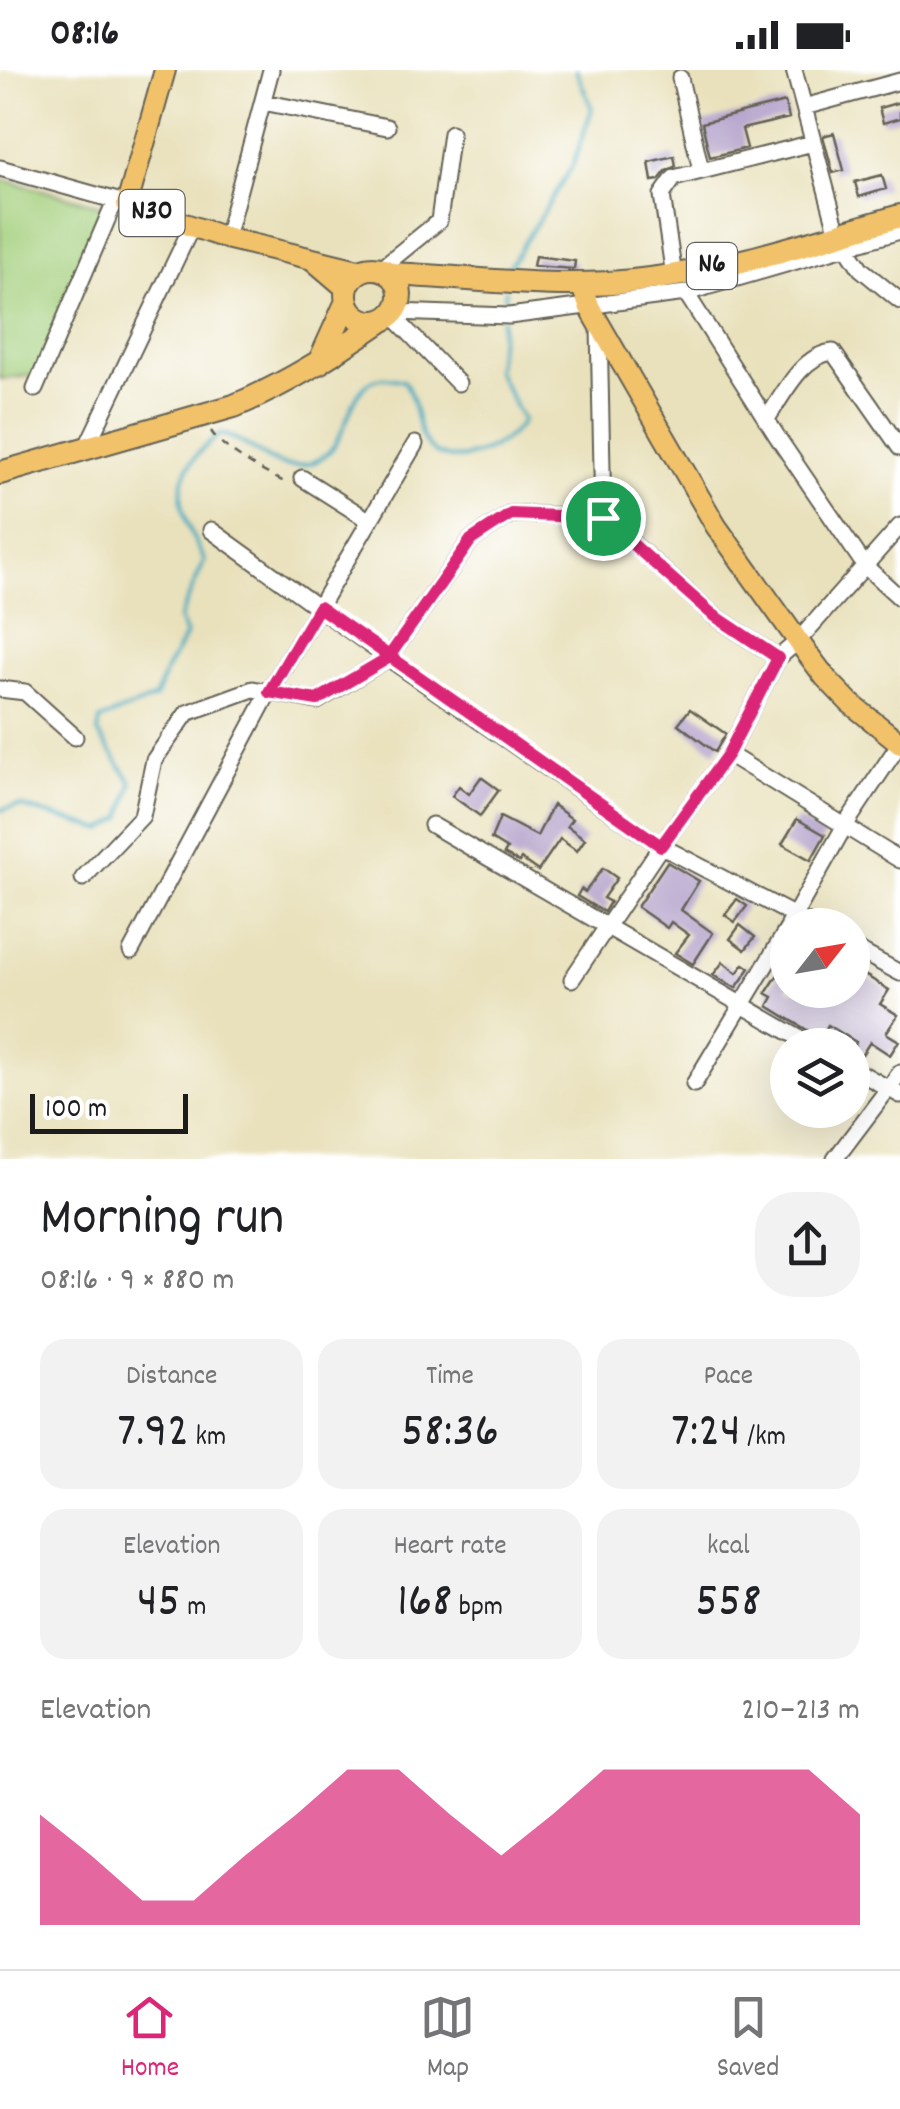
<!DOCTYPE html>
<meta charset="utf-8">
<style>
:root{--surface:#fff;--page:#f2f2f2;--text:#202124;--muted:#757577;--line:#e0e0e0;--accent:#db2777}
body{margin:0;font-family:Dekko,sans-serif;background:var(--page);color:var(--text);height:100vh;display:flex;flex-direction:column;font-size:38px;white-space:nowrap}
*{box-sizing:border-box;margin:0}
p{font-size:32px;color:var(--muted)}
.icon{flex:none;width:55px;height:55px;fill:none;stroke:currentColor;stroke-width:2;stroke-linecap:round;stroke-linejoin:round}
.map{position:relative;height:1089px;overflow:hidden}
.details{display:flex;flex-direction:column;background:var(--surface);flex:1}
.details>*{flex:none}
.needle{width:65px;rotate:59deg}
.buttons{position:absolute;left:770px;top:838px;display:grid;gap:20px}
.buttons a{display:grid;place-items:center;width:100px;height:100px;border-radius:50%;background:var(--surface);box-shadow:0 10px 40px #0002;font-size:50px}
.scale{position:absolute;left:30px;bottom:25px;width:158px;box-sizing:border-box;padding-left:10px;border:5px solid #1c1c1c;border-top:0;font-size:28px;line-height:35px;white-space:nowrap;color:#1c1c1c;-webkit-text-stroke:8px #fff;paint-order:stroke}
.pin{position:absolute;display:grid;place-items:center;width:85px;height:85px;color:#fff;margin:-42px;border:5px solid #fff;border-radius:50%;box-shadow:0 2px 10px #0007}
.round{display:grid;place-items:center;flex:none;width:105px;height:105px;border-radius:40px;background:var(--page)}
.overview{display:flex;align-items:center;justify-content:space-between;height:170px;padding:0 40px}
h1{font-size:55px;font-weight:600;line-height:75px}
.figures{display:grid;grid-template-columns:repeat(3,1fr);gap:15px;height:170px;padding:10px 40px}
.figures div{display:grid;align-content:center;border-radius:25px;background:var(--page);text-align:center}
.figures b{font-size:50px;font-weight:600}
.figures small{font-size:28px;font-weight:400}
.figures p{font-size:28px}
.chart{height:280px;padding:20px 40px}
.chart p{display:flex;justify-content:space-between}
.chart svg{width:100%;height:180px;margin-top:10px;fill:var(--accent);opacity:.7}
.status{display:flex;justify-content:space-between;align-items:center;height:70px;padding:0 50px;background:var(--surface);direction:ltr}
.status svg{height:28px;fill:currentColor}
.menu{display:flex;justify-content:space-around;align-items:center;height:140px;border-top:2px solid var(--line);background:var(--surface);font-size:28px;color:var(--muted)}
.menu a{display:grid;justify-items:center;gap:5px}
.menu .current{color:var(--accent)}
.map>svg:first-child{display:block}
.green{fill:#a3cf7c;stroke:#60764c;stroke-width:2.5}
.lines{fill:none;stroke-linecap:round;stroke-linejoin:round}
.stream{stroke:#3da8bd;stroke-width:4}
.building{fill:#b3a1ca}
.minor-casing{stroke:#646154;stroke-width:19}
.major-casing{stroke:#646154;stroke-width:24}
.highway-casing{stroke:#646154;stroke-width:26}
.path{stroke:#646154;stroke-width:2.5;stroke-dasharray:8 8;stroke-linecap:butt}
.minor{stroke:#fff;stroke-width:15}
.major{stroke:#f2c26a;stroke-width:20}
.highway{stroke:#f2c26a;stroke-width:22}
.route-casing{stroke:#fff;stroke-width:20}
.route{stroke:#db2777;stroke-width:12}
.labels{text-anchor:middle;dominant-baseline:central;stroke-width:8;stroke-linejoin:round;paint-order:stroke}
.shield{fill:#fff;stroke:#606060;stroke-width:2.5}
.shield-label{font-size:28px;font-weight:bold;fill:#1c1c1c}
</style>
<div class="status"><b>08:16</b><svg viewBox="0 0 49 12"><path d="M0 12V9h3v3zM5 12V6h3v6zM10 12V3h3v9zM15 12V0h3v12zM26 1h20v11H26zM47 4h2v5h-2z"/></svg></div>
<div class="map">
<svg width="900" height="1089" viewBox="0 0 900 1089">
<rect width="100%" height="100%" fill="#fff"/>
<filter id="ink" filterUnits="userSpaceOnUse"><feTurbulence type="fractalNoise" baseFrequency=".01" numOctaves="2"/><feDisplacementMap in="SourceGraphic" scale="20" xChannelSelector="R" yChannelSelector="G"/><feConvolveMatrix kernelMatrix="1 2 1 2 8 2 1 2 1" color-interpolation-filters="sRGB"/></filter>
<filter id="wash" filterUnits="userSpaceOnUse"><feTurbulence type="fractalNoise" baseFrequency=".0048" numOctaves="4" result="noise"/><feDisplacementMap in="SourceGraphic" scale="40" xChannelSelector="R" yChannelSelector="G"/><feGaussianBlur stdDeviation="2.25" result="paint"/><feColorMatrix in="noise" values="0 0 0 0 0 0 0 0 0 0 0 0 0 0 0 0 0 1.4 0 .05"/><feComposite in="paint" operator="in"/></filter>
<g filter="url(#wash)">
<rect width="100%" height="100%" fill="#e9e1bc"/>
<!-- green -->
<path class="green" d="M0 109 108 137 37 305 0 309Z"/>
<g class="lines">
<!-- stream -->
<path class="stream" d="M507 205 508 198 572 97 592 39 576 0
M503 240 506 220
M0 740 19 736 103 760 122 748 132 713 98 663 100 650 155 628 167 598 186 565 179 549 205 490C176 439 166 401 221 364 248 369 266 396 292 396 358 396 337 315 381 308 387 307 398 310 404 311 418 332 414 360 429 377 452 404 510 375 523 350L496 300 502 249"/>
</g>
<g id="blocks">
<!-- building -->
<path class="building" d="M785 32 789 48 742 59 747 78 710 87 702 53Z
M900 32V48L883 53 879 38Z
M834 63 844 100 833 103 823 66Z
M674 86 676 96 666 101 659 110 652 111 649 92Z
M882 105 886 119 859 127 855 112Z
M535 186 575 191 574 199 533 196Z
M690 639 726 664 715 682 678 654Z
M481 707 499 720 480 746 452 726 459 716 469 724Z
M553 735 572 749 567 756 585 769 577 781 560 769 538 801 521 789 519 792 504 784 507 779 491 769 500 747 537 766Z
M797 749 825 765 811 790 782 774Z
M667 792 699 811 681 840 713 863 693 894 675 883 689 865 671 852 667 858 637 837Z
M603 798 617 808 603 828 610 832 604 842 577 826 581 819 585 822Z
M737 829 747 836 735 852 725 845Z
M740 855 755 867 745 880 730 869Z
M723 892 737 903 744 894 750 898 736 918 713 905Z
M852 897 889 920 880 934 898 945 886 963 899 971 890 985 870 972 859 989 852 985 856 972 828 955 820 968 768 936 773 927 766 923 781 900 788 904V920H852Z"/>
</g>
</g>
<g filter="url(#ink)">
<use href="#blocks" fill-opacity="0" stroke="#646154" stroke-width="2.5"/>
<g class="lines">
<!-- minor casing -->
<g class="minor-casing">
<path id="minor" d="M794 0 838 164 861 199 900 231
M680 8 701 100
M263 32 387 57
M804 37 900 11
M0 98 121 132
M226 168 271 0
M380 199 439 151 451 63
M674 206 662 125 674 108 813 73
M686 223 780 371 865 496 900 528
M395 242 509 246 686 223 900 161
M392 245 458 313
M599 257 603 447 712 544 778 588
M35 319 115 131
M766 350C783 326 801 285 833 282L900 378
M87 376 192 156
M302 408 370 451
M211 460 388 588 661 776 812 855
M0 619 25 622 75 667
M728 684 900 790
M432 755 811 975
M83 808 142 746 154 690 187 643 253 619 317 631 388 588 471 470 511 444 603 447
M789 855 844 757 900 673
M852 877 900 903
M131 881 269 622 415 374
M572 909 661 776 728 684 778 588 798 571 900 456
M852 998 900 1025
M694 1014 788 858
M835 1089 900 1003"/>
</g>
<!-- major casing -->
<g class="major-casing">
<path id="major" d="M165 0 127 134 226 168 362 201
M313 190 347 219
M581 214 590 238 716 456 798 571 825 607 850 633 900 673"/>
</g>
<!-- highway casing -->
<g class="highway-casing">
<path id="highway" d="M346 225a27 27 0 1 1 54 0a27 27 0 1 1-54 0Z
M389 204C470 207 553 220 633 211 721 202 815 171 900 146
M319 293 347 231
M0 403 234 336C287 314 333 284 380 252"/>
</g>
<!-- path -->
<path class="path" d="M211 361C222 380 268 405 289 414"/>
<!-- minor -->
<use href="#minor" class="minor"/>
<!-- major -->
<use href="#major" class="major"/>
<!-- highway -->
<use href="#highway" class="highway"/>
</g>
</g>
<g class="lines" filter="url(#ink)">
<!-- route casing -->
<g class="route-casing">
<path id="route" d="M603 448 511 444 471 470 388 588 317 630 269 622 319 537 661 776 728 684 778 588 712 544 603 448"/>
</g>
<!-- route -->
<use href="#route" class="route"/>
</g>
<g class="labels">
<!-- shield labels -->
<g class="shield">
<rect x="119.5" y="120" width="65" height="46" rx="8"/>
<rect x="687" y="173" width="50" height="46" rx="8"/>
</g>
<g class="shield-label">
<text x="152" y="143">N30</text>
<text x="712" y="196">N6</text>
</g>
</g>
</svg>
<div class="buttons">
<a><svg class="needle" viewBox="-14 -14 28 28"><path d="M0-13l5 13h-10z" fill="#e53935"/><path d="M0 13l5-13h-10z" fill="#757577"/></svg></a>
<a><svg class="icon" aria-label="layers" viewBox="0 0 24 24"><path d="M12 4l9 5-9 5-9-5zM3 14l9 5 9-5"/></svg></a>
</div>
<div class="scale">100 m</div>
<div class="pin" style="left:603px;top:448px;background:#1e9e55"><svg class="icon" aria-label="arrive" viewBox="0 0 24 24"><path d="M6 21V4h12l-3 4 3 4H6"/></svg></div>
</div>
<section class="details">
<div class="overview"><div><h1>Morning run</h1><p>08:16 · 9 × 880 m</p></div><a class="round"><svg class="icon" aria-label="share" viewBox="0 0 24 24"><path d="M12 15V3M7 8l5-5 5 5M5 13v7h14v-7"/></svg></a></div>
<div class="figures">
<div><p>Distance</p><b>7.92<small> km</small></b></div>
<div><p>Time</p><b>58:36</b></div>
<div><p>Pace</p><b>7:24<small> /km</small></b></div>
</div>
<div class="figures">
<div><p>Elevation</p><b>45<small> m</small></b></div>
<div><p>Heart rate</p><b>168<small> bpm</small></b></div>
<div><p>kcal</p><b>558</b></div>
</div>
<div class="chart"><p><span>Elevation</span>210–213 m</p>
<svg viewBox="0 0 160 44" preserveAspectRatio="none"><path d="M0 44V17L10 27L20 38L30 38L40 27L50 17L60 6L70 6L80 17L90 27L100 17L110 6L120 6L130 6L140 6L150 6L160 17V44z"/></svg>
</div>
</section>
<nav class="menu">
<a class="current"><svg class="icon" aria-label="home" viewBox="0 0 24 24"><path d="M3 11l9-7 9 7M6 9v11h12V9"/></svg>Home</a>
<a><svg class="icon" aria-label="map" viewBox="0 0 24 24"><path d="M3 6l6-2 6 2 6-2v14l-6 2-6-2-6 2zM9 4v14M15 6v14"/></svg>Map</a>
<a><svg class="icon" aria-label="saved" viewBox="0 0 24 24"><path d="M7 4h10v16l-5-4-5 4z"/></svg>Saved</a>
</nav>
